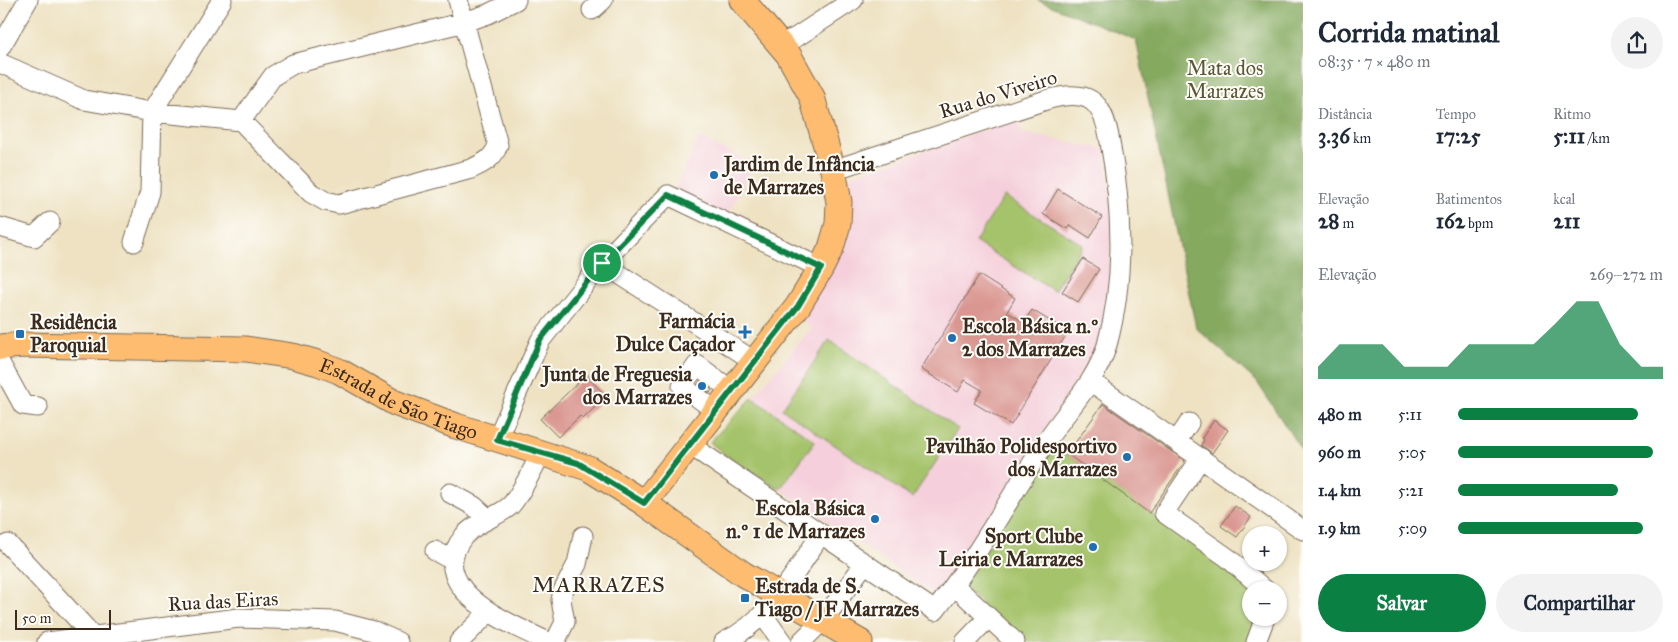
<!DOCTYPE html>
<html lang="pt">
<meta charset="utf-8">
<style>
:root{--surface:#fff;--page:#f2f2f3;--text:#1f2937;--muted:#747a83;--accent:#0b8043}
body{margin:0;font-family:"IM FELL Great Primer",serif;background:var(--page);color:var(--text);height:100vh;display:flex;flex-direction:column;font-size:19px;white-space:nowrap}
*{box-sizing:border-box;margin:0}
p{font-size:16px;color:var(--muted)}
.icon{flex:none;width:28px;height:28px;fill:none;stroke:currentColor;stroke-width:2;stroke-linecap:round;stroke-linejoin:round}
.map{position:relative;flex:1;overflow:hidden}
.panel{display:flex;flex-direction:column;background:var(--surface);width:375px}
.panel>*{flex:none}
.buttons{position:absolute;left:1242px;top:526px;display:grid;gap:10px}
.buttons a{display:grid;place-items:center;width:45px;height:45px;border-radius:50%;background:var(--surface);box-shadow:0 1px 4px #0004;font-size:25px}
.scale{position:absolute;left:15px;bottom:12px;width:96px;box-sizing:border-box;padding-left:5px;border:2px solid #3b2a1e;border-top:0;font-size:14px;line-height:18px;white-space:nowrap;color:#3b2a1e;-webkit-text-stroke:4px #fdfcf7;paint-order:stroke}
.pin{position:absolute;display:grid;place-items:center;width:42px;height:42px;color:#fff;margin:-21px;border:2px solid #fff;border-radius:50%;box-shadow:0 1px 5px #0007}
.round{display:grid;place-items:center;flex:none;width:52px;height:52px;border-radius:26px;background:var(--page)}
.summary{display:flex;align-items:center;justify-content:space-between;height:85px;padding:0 15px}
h1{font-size:28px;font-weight:800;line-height:38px}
.stats{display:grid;grid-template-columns:repeat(3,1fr);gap:8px;height:85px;padding:5px 15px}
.stats div{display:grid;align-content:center}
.stats b{font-size:21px;font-weight:800}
.stats small{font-size:14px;font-weight:400}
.stats p{font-size:14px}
.chart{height:140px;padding:10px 15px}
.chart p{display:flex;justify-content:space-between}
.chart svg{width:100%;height:90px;margin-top:5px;fill:var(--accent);opacity:.7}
.primary-button{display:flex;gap:10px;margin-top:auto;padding:10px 15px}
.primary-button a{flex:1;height:58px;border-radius:30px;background:var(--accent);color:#fff;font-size:20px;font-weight:800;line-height:58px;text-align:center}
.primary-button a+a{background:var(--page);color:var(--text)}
ul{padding:0 15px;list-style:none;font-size:16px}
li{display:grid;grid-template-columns:80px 60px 1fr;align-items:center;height:38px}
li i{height:12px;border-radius:6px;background:var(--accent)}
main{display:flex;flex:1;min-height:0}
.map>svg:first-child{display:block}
.built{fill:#f5cfdb}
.green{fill:#a5c36b;stroke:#707644}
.forest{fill:#84a95f;stroke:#606a3e}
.building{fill:#da9691}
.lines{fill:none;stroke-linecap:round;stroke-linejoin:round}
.minor-casing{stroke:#7a6a57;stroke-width:21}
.major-casing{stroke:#7a6a57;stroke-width:27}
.minor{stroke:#fff;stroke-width:19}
.major{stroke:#fdbc70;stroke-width:25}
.route-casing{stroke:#fff;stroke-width:10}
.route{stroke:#0b8043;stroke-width:6}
.poi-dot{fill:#1f6fb2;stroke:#fdfcf7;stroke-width:2}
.labels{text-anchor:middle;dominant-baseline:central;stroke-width:4;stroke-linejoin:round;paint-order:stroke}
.park-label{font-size:20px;fill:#5b5835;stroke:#fdfcf7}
.street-label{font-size:20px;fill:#3b2a1e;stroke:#fdfcf7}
.poi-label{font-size:20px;font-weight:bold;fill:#3b2a1e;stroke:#fdfcf7;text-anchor:end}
.quarter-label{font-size:22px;letter-spacing:1px;fill:#3b2a1e;stroke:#fdfcf7}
</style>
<main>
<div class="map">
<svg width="1303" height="642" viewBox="0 0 1303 642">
<rect width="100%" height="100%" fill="#fdfcf7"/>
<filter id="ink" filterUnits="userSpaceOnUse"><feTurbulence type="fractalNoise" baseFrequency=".02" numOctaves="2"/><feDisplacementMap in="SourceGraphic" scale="10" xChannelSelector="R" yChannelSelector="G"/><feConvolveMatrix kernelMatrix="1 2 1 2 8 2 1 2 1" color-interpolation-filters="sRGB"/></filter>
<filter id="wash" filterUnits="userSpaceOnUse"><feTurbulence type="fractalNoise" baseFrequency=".0096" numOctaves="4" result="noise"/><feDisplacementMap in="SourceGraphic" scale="20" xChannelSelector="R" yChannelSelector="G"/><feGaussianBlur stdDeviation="1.12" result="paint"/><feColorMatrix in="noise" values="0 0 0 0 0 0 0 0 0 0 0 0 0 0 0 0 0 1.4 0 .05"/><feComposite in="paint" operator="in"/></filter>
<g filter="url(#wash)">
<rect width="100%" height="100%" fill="#eee2c2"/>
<!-- built -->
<path class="built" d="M1018 119 1022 133 1105 149 1112 215 1108 301 1099 343 971 548 940 593 933 594 780 489 815 441 752 398 812 328 802 320 849 217 847 177Z
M699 138 753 163 728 216 675 188Z"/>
<!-- green -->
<path class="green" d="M1004 196 1083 245 1054 291 975 242Z
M829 340 958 429 912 498 782 409Z
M752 398 815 441 780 489 724 454 710 442Z
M1052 443 1259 590H1251V618H1259L1250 642H1022L965 589 967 581Z"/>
<!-- forest -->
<path class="forest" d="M1037 0H1303V453L1257 382 1196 328 1136 40Z"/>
<g id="blocks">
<!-- building -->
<path class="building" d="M1058 189 1102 217 1090 238 1070 225 1067 229 1043 214Z
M1083 259 1099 269 1078 302 1062 292Z
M979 275 1015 298 1007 312 1024 322 1032 310 1068 332 1011 425 974 403 982 390 965 380 958 392 921 369Z
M586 375 606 396 583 419 580 416 558 437 540 419Z
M700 381 712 390 710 393 698 384Z
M1103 404 1185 461 1149 513 1067 454Z
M1214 420 1228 430 1212 453 1201 445 1204 440 1202 438Z
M1235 506 1251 517 1237 537 1221 526Z"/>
</g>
</g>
<g filter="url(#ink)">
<use href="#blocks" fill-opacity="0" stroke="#7a6a57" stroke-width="1"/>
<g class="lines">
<!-- minor casing -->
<g class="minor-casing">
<path id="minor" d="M592 10 603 0
M780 43 795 38 853 0
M0 48 28 0
M0 63 84 100 152 112 241 121 311 193 325 201 339 204 471 169C484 163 493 159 498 145L458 0
M241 121 273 76 293 64 465 22 488 14 516 0
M0 227 34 237 50 222
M134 242 150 192 152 112 222 0
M602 263 754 361
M0 363 23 405 38 407
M1090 381 1303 530
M716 411 682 386 697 365 731 390
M497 439 540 341 602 263 668 195 821 268
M1177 441 1189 423
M690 445 935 611C978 556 1011 495 1049 437 1069 408 1097 380 1107 345 1125 280 1122 207 1110 142 1103 99 1088 88 1046 100L833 170
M542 452C534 466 521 494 511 505 500 516 477 521 464 536 421 589 511 624 548 642
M1201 458 1164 513 1228 558 1265 590
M450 493 474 506 487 518
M8 544 93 636
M435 551 452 560
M955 586 1015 642
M763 615 782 642
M47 642 239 618 335 621 374 631 398 642
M459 642 489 612
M555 642 565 622 561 600 563 591 577 564 583 536
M724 642C770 620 794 574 821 534
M801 642 824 619 865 563
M965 642 988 618
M1256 642 1265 618"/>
</g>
<!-- major casing -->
<g class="major-casing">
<g id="major">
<path id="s1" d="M0 347 22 345 246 349 293 356 318 363 339 371 395 403 456 426 588 468 644 503 743 574 860 642"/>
<path d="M644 503 798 306 821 268 831 248 838 224 839 202 833 170 812 97 788 54 742 0"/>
</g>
</g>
<!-- minor -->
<use href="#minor" class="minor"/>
<!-- major -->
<use href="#major" class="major"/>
</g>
</g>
<g class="lines" filter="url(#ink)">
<!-- route casing -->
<g class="route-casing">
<path id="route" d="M668 195 821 268 798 306 644 503 578 463 497 440 540 340 602 263Z"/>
</g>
<!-- route -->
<use href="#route" class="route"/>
</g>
<!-- markers -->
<g class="poi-dot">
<circle cx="714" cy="175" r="5"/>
<path d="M742.5 324.5h5v5h5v5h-5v5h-5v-5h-5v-5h5z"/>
<rect x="15" y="329" width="10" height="10" rx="2.5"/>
<circle cx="952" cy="338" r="5"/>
<circle cx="702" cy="386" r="5"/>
<circle cx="1127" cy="457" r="5"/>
<circle cx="875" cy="519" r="5"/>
<circle cx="1093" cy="547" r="5"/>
<rect x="740" y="593" width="10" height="10" rx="2.5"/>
</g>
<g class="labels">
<!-- park labels -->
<g class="park-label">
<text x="1225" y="68">Mata dos<tspan x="1225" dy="23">Marrazes</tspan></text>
</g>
<!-- street labels -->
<g class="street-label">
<text transform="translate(998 94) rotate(-17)">Rua do Viveiro</text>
<text stroke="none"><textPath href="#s1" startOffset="408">Estrada de São Tiago</textPath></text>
<text transform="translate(223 601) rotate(-3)">Rua das Eiras</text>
</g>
<!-- poi labels -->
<g class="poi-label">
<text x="724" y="164" text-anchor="start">Jardim de Infância<tspan x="724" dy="23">de Marrazes</tspan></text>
<text x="735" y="321">Farmácia<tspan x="735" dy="23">Dulce Caçador</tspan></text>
<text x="30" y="322" text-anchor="start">Residência<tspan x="30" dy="23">Paroquial</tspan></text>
<text x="962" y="326" text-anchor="start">Escola Básica n.º<tspan x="962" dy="23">2 dos Marrazes</tspan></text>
<text x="692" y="374">Junta de Freguesia<tspan x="692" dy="23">dos Marrazes</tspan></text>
<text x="1117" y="446">Pavilhão Polidesportivo<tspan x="1117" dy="23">dos Marrazes</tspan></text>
<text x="865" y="508">Escola Básica<tspan x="865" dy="23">n.º 1 de Marrazes</tspan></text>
<text x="1083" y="536">Sport Clube<tspan x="1083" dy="23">Leiria e Marrazes</tspan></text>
<text x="755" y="586" text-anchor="start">Estrada de S.<tspan x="755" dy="23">Tiago / JF Marrazes</tspan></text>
</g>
<!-- quarter labels -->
<g class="quarter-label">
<text x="599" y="584">MARRAZES</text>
</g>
</g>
</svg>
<div class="buttons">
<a>+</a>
<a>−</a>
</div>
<div class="scale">50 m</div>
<div class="pin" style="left:602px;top:263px;background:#1e9e55"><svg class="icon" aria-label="arrive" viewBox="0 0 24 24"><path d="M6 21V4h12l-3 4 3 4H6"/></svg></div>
</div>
<section class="panel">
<div class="summary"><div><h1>Corrida matinal</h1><p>08:35 · 7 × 480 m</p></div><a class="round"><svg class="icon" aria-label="share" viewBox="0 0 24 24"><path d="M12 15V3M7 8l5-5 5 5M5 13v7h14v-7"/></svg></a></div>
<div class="stats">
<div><p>Distância</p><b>3.36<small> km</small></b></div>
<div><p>Tempo</p><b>17:25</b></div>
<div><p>Ritmo</p><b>5:11<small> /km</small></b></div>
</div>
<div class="stats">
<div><p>Elevação</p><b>28<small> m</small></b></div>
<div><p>Batimentos</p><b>162<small> bpm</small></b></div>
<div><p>kcal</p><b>211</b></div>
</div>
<div class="chart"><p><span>Elevação</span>269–272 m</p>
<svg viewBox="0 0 160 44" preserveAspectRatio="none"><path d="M0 44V38L10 27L20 27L30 27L40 38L50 38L60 38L70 27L80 27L90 27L100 27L110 17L120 6L130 6L140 27L150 38L160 38V44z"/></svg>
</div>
<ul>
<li><b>480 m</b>5:11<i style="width:88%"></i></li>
<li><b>960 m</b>5:05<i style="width:95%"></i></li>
<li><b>1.4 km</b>5:21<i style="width:78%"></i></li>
<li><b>1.9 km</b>5:09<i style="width:90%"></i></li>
</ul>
<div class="primary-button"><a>Salvar</a><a>Compartilhar</a></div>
</section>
</main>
